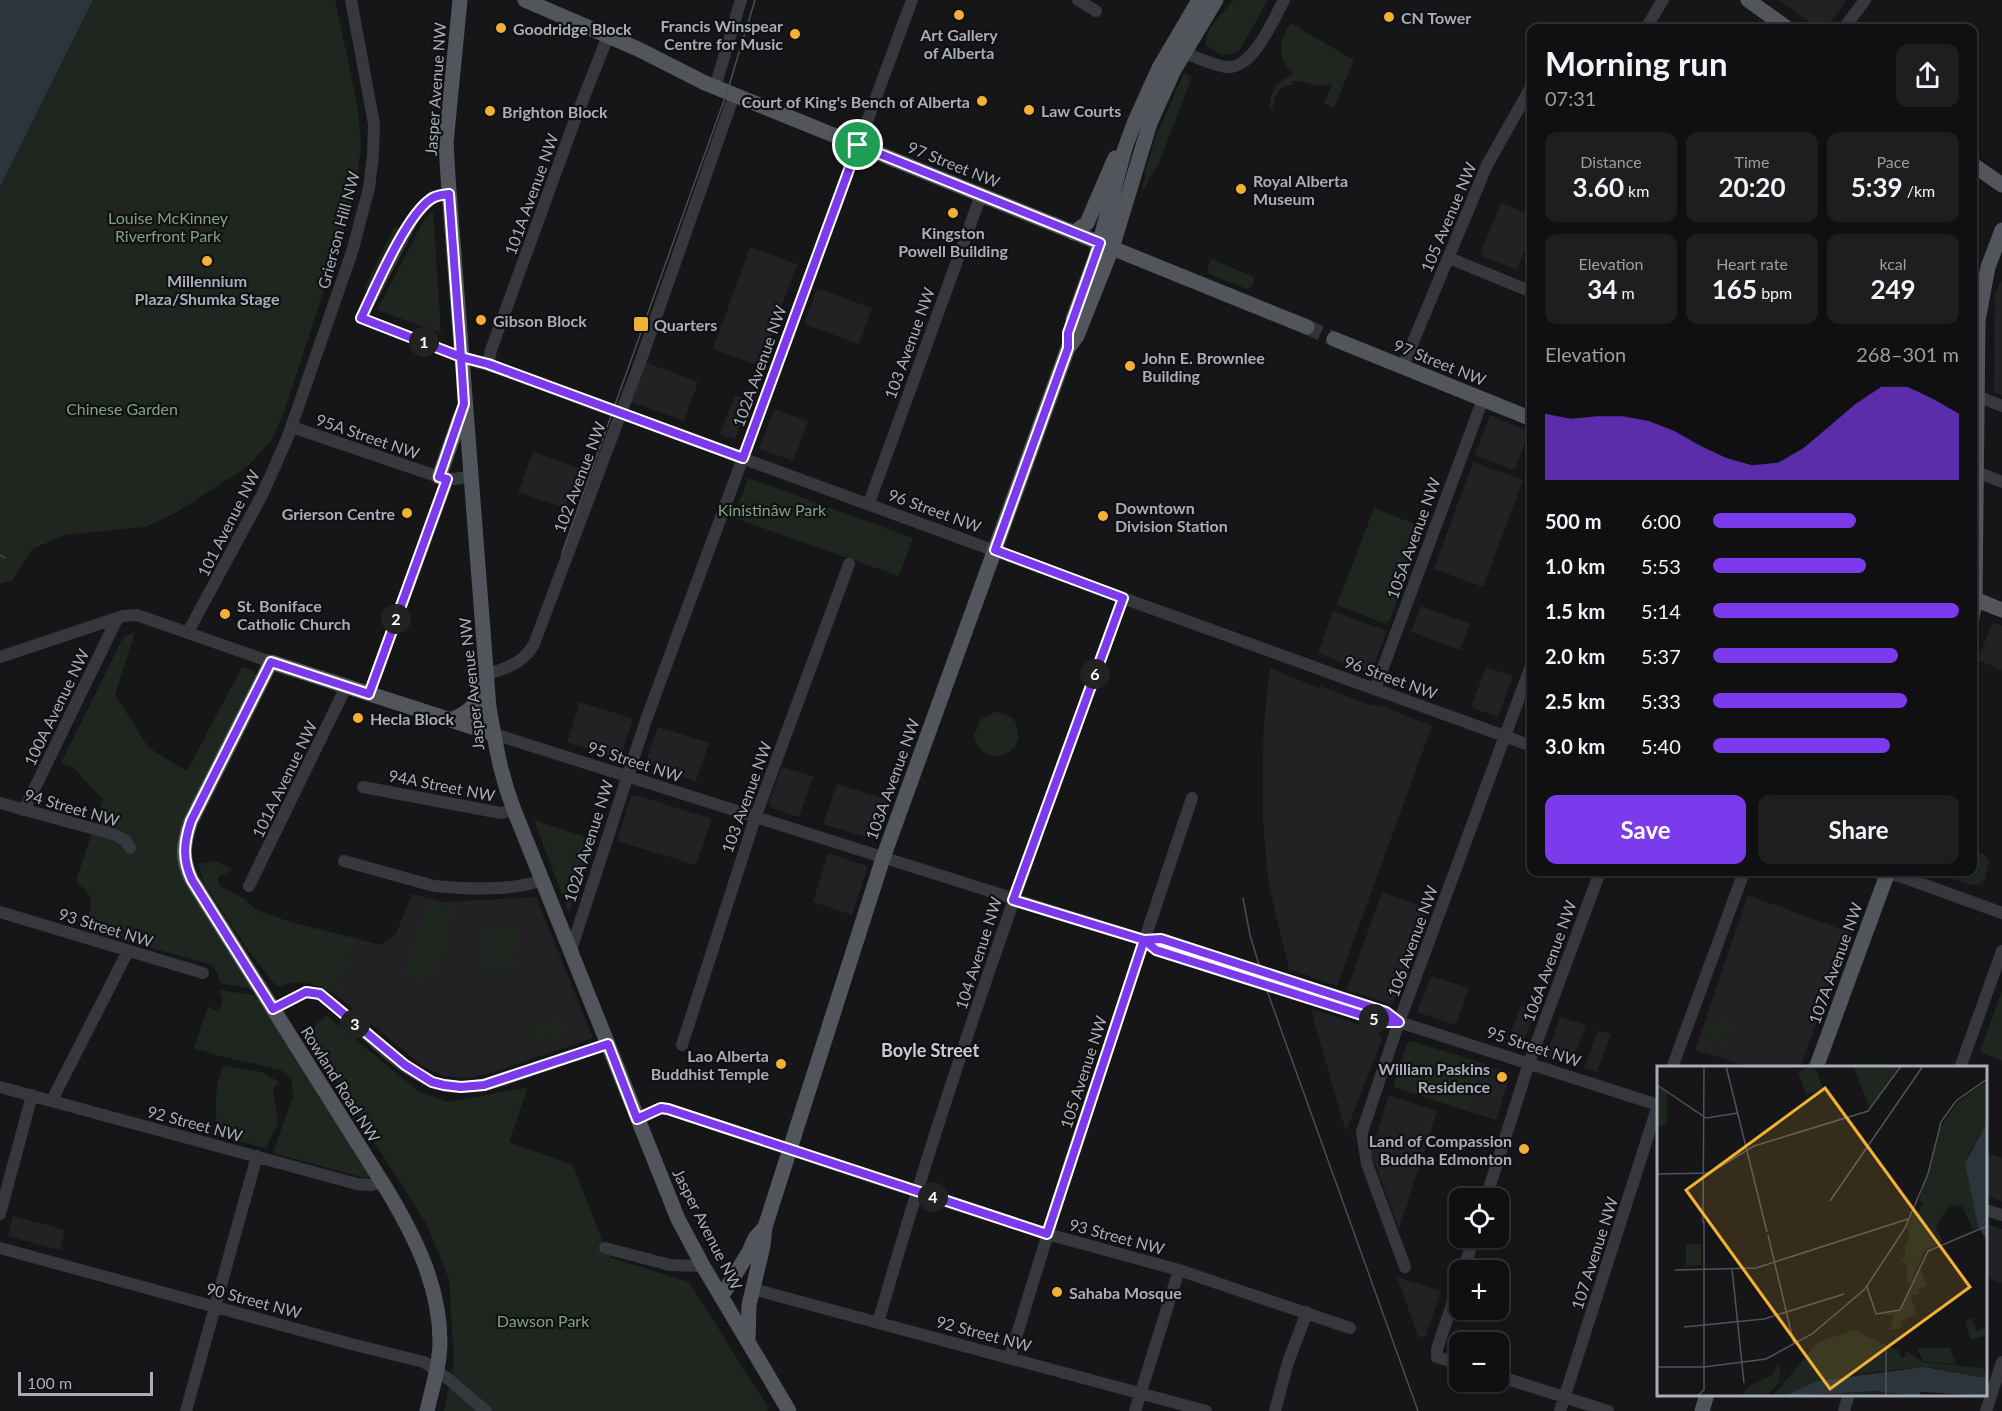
<!DOCTYPE html>
<meta charset="utf-8">
<style>
:root{--surface:#101012;--page:#1e1e20;--text:#f1f3f6;--muted:#9c9d9f;--line:#303032;--accent:#7c3aed}
body{margin:0;font-family:Lato,sans-serif;background:var(--page);color:var(--text);height:100vh;display:flex;flex-direction:column;font-size:22px;white-space:nowrap}
*{box-sizing:border-box;margin:0}
p{font-size:20px;color:var(--muted)}
.icon{flex:none;width:33px;height:33px;fill:none;stroke:currentColor;stroke-width:2;stroke-linecap:round;stroke-linejoin:round}
.map{position:relative;flex:1;overflow:hidden}
.side{position:absolute;left:1527px;top:24px;width:450px;height:852px;display:flex;flex-direction:column;background:var(--surface);border-radius:12px;box-shadow:0 2px 4px #0004,0 0 0 2px var(--line)}
.side>*{flex:none}
.buttons{position:absolute;left:1449px;top:1188px;display:grid;gap:12px}
.buttons a{display:grid;place-items:center;width:60px;height:60px;border-radius:12px;background:var(--surface);box-shadow:0 2px 4px #0004,0 0 0 2px var(--line);font-size:30px}
.scale{position:absolute;left:18px;bottom:15px;width:135px;box-sizing:border-box;padding-left:6px;border:3px solid #a8adb8;border-top:0;font-size:16px;line-height:21px;white-space:nowrap;color:#a8adb8;-webkit-text-stroke:4px #111113;paint-order:stroke}
.pin{position:absolute;display:grid;place-items:center;width:51px;height:51px;color:#fff;margin:-26px;border:3px solid #fff;border-radius:50%;box-shadow:0 2px 6px #0007}
.km{position:absolute;width:30px;height:30px;margin:-15px;border-radius:50%;background:#222;color:#fff;font-size:16px;line-height:30px;text-align:center}
.round{display:grid;place-items:center;flex:none;width:63px;height:63px;border-radius:12px;background:var(--page)}
.summary{display:flex;align-items:center;justify-content:space-between;height:102px;padding:0 18px}
h1{font-size:33px;font-weight:700;line-height:45px}
.metrics{display:grid;grid-template-columns:repeat(3,1fr);gap:9px;height:102px;padding:6px 18px}
.metrics div{display:grid;align-content:center;border-radius:12px;background:var(--page);text-align:center}
.metrics b{font-size:26px;font-weight:700}
.metrics small{font-size:16px;font-weight:400}
.metrics p{font-size:16px}
.chart{height:168px;padding:12px 18px}
.chart p{display:flex;justify-content:space-between}
.chart svg{width:100%;height:108px;margin-top:6px;fill:var(--accent);opacity:.7}
.action{display:flex;gap:12px;margin-top:auto;padding:12px 18px}
.action a{flex:1;height:69px;border-radius:12px;background:var(--accent);color:#fff;font-size:24px;font-weight:700;line-height:69px;text-align:center}
.action a+a{background:var(--page);color:var(--text)}
ul{padding:0 18px;list-style:none;font-size:20px}
li{display:grid;grid-template-columns:96px 72px 1fr;align-items:center;height:45px}
li i{height:15px;border-radius:8px;background:var(--accent)}
.map>svg:first-child{display:block}
.built{fill:#222225}
.green{fill:#1e261f}
.water{fill:#2c353c}
.lines{fill:none;stroke-linecap:round;stroke-linejoin:round}
.major-tunnel{stroke:#333438;stroke-width:15;stroke-dasharray:15 8;stroke-linecap:butt}
.minor{stroke:#37383d;stroke-width:12}
.major{stroke:#53555c;stroke-width:15}
.tram{stroke:#4a4c52;stroke-width:1.5}
.route-casing{stroke:#fff;stroke-width:12}
.route{stroke:#7c3aed;stroke-width:8}
.poi-dot{fill:#f2b134;stroke:#111113;stroke-width:2}
.labels{text-anchor:middle;dominant-baseline:central;stroke-width:4.5;stroke-linejoin:round;paint-order:stroke}
.poi-label{font-size:16px;font-weight:bold;fill:#a8adb8;stroke:#111113;text-anchor:start}
.street-label{font-size:16px;fill:#a8adb8;stroke:#111113}
.park-label{font-size:16px;fill:#7fa381;stroke:#111113}
.neighbourhood-label{font-size:18px;font-weight:bold;fill:#c9ccd4;stroke:#111113}
.inset-road{fill:none;stroke:#505258;stroke-width:1.5}
.view{fill:#f2b134;fill-opacity:0.15;stroke:#f2b134;stroke-width:3}
.inset-edge{fill:none;stroke:#a8adb8;stroke-width:3}
</style>
<div class="map">
<svg width="2002" height="1411" viewBox="0 0 2002 1411">
<rect width="100%" height="100%" fill="#161618"/>
<!-- built -->
<path class="built" d="M1778 0H1846L1826 28H1818Z
M1501 202 1531 215V235L1517 270 1480 255Z
M750 247 797 264 760 366 713 349Z
M2002 280V395L1994 392 1995 293Z
M817 288 872 308 859 344 804 324Z
M645 362 698 382 684 421 631 402Z
M735 395 749 400 735 440 720 434Z
M774 409 808 421 793 461 759 449Z
M1490 415 1529 431 1515 470 1475 455Z
M533 452 579 468 565 508 518 492Z
M1473 462 1523 480 1483 587 1434 569Z
M1421 606 1470 624 1460 650 1411 632Z
M1333 611 1387 631 1371 673 1318 653Z
M1996 623 2002 626V670L1978 660 1991 626Z
M1486 667 1513 676 1498 717 1471 707Z
M1270 668 1319 688 1320 686 1367 704 1384 707 1432 726 1337 986 1289 969 1268 882 1263 819V754L1264 724Z
M580 702 633 719 620 759 567 742Z
M658 727 709 743 696 781 654 768 647 757Z
M782 767 813 776 799 817 772 808 769 802Z
M837 784 891 801 878 836 872 839 823 824Z
M636 795 712 819 696 865 617 841 631 796Z
M828 853 865 865 867 869 852 915 813 902Z
M1382 892 1428 909 1392 1005 1347 990Z
M412 894 442 902 536 897 593 1038 487 1074 467 1078 444 1076 424 1067 336 995 358 939 380 945 395 936Z
M1748 895 1851 933 1800 1067H1750L1695 1050Z
M1431 976 1469 988 1456 1025 1417 1012Z
M1521 1005 1536 1010 1522 1046 1508 1041Z
M1311 1009 1378 1031 1382 1039 1346 1132Z
M1560 1017 1586 1025 1571 1064 1546 1056Z
M1598 1030 1611 1034 1597 1072 1584 1068Z
M1485 1066 1511 1072 1496 1120 1470 1112Z
M1389 1095 1437 1111 1399 1229 1371 1152Z
M1986 1153 2002 1158V1201L1986 1196Z
M13 1216 65 1230 60 1250 8 1236Z
M1986 1224 2002 1229V1283L1986 1277Z
M1397 1277 1441 1291 1425 1338 1418 1336Z"/>
<!-- green -->
<path class="green" d="M93 0H335L358 107 361 145 357 178 349 214 282 418 271 441 247 467 172 515 145 527 65 535 32 549 13 580 0 584V187Z
M1233 0H1268L1240 49 1236 53 1221 55 1206 45C1205 26 1223 15 1233 0Z
M1290 23 1354 60 1334 108 1324 104 1332 83C1316 89 1307 81 1292 81V85C1279 86 1272 97 1273 110L1269 108 1271 95 1277 84 1293 73C1276 58 1279 41 1290 23Z
M1184 73 1192 77 1157 168 1150 177 1143 192V183L1146 175 1144 174 1155 139Z
M433 211 441 333 377 310 424 220Z
M395 226 411 234 380 296 364 288Z
M1211 259 1254 277 1253 286 1247 289 1209 274 1207 268Z
M748 478 913 538 899 576 734 518Z
M1374 508 1417 525 1422 531 1390 620 1386 624 1337 605Z
M135 632 115 695 149 748 187 771 242 667 255 671V677L182 826C177 844 177 858 182 876L253 989 220 983 217 972 210 964 85 930C89 902 100 904 76 881L103 800 74 768 61 763 124 636Z
M994 712C1003 713 1015 716 1017 727 1018 730 1017 734 1019 737 1012 764 977 762 974 735L980 720Z
M534 820 592 839 569 913Z
M1973 850 1984 854 1989 862 1985 879 1980 884 1972 885 1933 872H1972Z
M215 861 233 870 218 877 219 886 245 899 256 910 294 923 358 939 336 995C316 983 299 978 277 987L251 954 205 885 198 864Z
M429 900 456 909 431 985 404 976Z
M515 925 519 967 515 971 484 970 480 928Z
M219 990 253 995 257 1000 260 1001 369 1172V1176L365 1178 273 1153 293 1096 292 1080 281 1070 224 1057 194 1048 208 1006 217 1011C225 1003 223 1000 219 990Z
M2002 990V1061L1980 1052Z
M326 1015 418 1091 448 1102 528 1087 509 1142 573 1165 605 1248 612 1258 689 1282 769 1409 766 1411H444L454 1362 449 1279 427 1225 306 1034Z
M1712 1016 1730 1022 1732 1025 1722 1049 1704 1043 1702 1041Z
M541 1017 568 1022 563 1036 534 1043 527 1037C527 1026 531 1021 541 1017Z
M1412 1041 1485 1064 1470 1112 1393 1087 1407 1043Z
M223 1065 264 1073 279 1082 273 1090 278 1123 266 1148 211 1134C219 1116 215 1117 216 1100 216 1088 219 1076 223 1065Z"/>
<!-- water -->
<path class="water" d="M0 0H93L0 187Z"/>
<g class="lines">
<!-- major-tunnel -->
<path class="major-tunnel" d="M1307 327 1334 339"/>
<!-- minor -->
<path class="minor" d="M1078 0 1096 11
M1646 28 1663 0
M1844 28 1865 0
M1176 51C1193 55 1209 64 1226 67 1253 70 1273 20 1284 0
M715 87 741 0
M449 194 431 198 414 217 361 318 461 357 497 368 1123 598 1532 746
M1449 258 1532 292
M488 365 491 350 576 117 608 36
M1403 366 1487 165 1532 85
M1972 394 2002 406
M292 427 439 477 454 479 469 477
M1972 470 2002 482
M869 503 981 195
M188 632 262 495 287 439 352 252 369 188 373 155 374 124 351 0
M0 657 123 616 137 615 271 662
M486 675C506 668 524 663 534 644L642 357 734 95
M1375 689 1483 399
M369 694 448 479
M494 734 1144 940 1160 939 1386 1012 1399 1022 1658 1105
M363 787 501 813 514 810
M0 803 113 834 125 840 130 848
M24 810 117 619
M344 861 434 886C465 889 514 891 542 880
M1874 872 1900 876 2002 913
M249 886 346 687
M0 912 203 973
M1144 940 1156 950 1384 1022H1399
M571 950 646 720 912 0
M273 1009 306 992 320 994C357 1021 388 1063 432 1082 453 1091 478 1087 500 1081L608 1044
M682 1045 755 818 849 564
M1672 1068 1744 872
M1960 1068 2002 951
M0 1087 357 1184 371 1185 382 1182
M52 1100 128 951
M637 1119 661 1108 668 1109 917 1192 1047 1234 1179 1270 1350 1328
M1486 1198 1529 1063 1600 872
M1986 1210 2002 1215
M0 1214 32 1095
M0 1248 351 1344 424 1362 447 1378 486 1411
M605 1248 670 1265 703 1266
M1405 1267 1367 1164 1362 1132 1399 1022 1532 663
M1463 1270 1474 1238
M1460 1281 1437 1349V1357L1460 1364
M752 1291H760L1206 1411
M878 1323C948 1077 1035 837 1123 598
M1010 1357 1069 1165 1192 798
M1498 1376 1608 1411
M186 1411 257 1156
M1135 1411 1179 1270
M1275 1411 1288 1362 1307 1312
M1560 1411 1658 1105
M1844 1411 1849 1394
M1986 1411 2002 1362"/>
<!-- major -->
<path class="major" d="M460 0 446 143 448 177 489 708C496 745 500 774 514 810L678 1219 703 1266 789 1411
M525 0 638 49 705 83 1307 327
M1748 0 1787 28
M1972 164 2002 185
M1073 233 1087 223 1115 158
M1073 319 1096 256 1125 148 1135 121 1159 68 1199 0
M1334 339 1532 419
M439 477 461 415
M1972 598 2002 610
M1972 618 1975 599 1978 321 1988 267 2002 230
M450 720C474 711 475 704 484 681
M1816 1068 1888 872
M721 1297 749 1252 755 1238 765 1227
M748 1342 749 1305 763 1246 765 1227 883 858 1068 348 1077 336 1112 248 1150 123 1174 70 1216 0
M427 1411C432 1389 440 1365 440 1342 440 1286 415 1237 387 1190L192 880C181 858 183 844 191 821L271 662 494 734
M1702 1411 1707 1394"/>
<!-- tram -->
<path class="tram" d="M562 553 727 92 755 0
M0 555 5 558
M1243 898 1250 935 1265 985 1418 1411"/>
</g>
<g class="lines">
<!-- route casing -->
<g class="route-casing">
<path id="route" d="M858 145 743 458 488 364 461 357 361 318C375 289 406 215 431 199 436 195 443 195 449 194L460 342 464 404 439 477 447 479 369 694 271 662 191 821C184 842 182 859 192 880L273 1009 306 992 320 994 405 1065 432 1082 444 1085 461 1087 484 1085 608 1044 637 1119 661 1108 668 1109 1047 1234 1144 940 1156 950 1384 1022H1399L1386 1012 1161 939 1144 940 1013 900 1123 598 995 550 1068 348V333L1100 243 858 145"/>
</g>
<!-- route -->
<use href="#route" class="route"/>
</g>
<!-- markers -->
<g class="poi-dot">
<circle cx="959" cy="15" r="6"/>
<circle cx="1389" cy="17" r="6"/>
<circle cx="501" cy="28" r="6"/>
<circle cx="795" cy="34" r="6"/>
<circle cx="982" cy="101" r="6"/>
<circle cx="1029" cy="110" r="6"/>
<circle cx="490" cy="111" r="6"/>
<circle cx="1241" cy="189" r="6"/>
<circle cx="953" cy="213" r="6"/>
<circle cx="207" cy="261" r="6"/>
<circle cx="481" cy="320" r="6"/>
<rect x="633" y="316" width="16" height="16" rx="3"/>
<circle cx="1130" cy="366" r="6"/>
<circle cx="407" cy="513" r="6"/>
<circle cx="1103" cy="516" r="6"/>
<circle cx="225" cy="614" r="6"/>
<circle cx="358" cy="718" r="6"/>
<circle cx="781" cy="1064" r="6"/>
<circle cx="1502" cy="1077" r="6"/>
<circle cx="1524" cy="1149" r="6"/>
<circle cx="1057" cy="1292" r="6"/>
</g>
<g class="labels">
<!-- poi labels -->
<g class="poi-label">
<text x="1401" y="17">CN Tower</text>
<text x="783" y="25" text-anchor="end">Francis Winspear<tspan x="783" dy="18">Centre for Music</tspan></text>
<text x="513" y="28">Goodridge Block</text>
<text x="959" y="34" text-anchor="middle">Art Gallery<tspan x="959" dy="18">of Alberta</tspan></text>
<text x="970" y="101" text-anchor="end">Court of King's Bench of Alberta</text>
<text x="1041" y="110">Law Courts</text>
<text x="502" y="111">Brighton Block</text>
<text x="1253" y="180">Royal Alberta<tspan x="1253" dy="18">Museum</tspan></text>
<text x="953" y="232" text-anchor="middle">Kingston<tspan x="953" dy="18">Powell Building</tspan></text>
<text x="207" y="280" text-anchor="middle">Millennium<tspan x="207" dy="18">Plaza/Shumka Stage</tspan></text>
<text x="493" y="320">Gibson Block</text>
<text x="654" y="324">Quarters</text>
<text x="1142" y="357">John E. Brownlee<tspan x="1142" dy="18">Building</tspan></text>
<text x="1115" y="507">Downtown<tspan x="1115" dy="18">Division Station</tspan></text>
<text x="395" y="513" text-anchor="end">Grierson Centre</text>
<text x="237" y="605">St. Boniface<tspan x="237" dy="18">Catholic Church</tspan></text>
<text x="370" y="718">Hecla Block</text>
<text x="769" y="1055" text-anchor="end">Lao Alberta<tspan x="769" dy="18">Buddhist Temple</tspan></text>
<text x="1490" y="1068" text-anchor="end">William Paskins<tspan x="1490" dy="18">Residence</tspan></text>
<text x="1512" y="1140" text-anchor="end">Land of Compassion<tspan x="1512" dy="18">Buddha Edmonton</tspan></text>
<text x="1069" y="1292">Sahaba Mosque</text>
</g>
<!-- street labels -->
<g class="street-label">
<text transform="translate(435 89) rotate(-86)">Jasper Avenue NW</text>
<text transform="translate(954 164) rotate(22)">97 Street NW</text>
<text transform="translate(531 194) rotate(-70)">101A Avenue NW</text>
<text transform="translate(1448 217) rotate(-67)">105 Avenue NW</text>
<text transform="translate(338 230) rotate(-75)">Grierson Hill NW</text>
<text transform="translate(909 343) rotate(-70)">103 Avenue NW</text>
<text transform="translate(1440 362) rotate(22)">97 Street NW</text>
<text transform="translate(759 366) rotate(-70)">102A Avenue NW</text>
<text transform="translate(368 436) rotate(19)">95A Street NW</text>
<text transform="translate(579 477) rotate(-69)">102 Avenue NW</text>
<text transform="translate(935 510) rotate(20)">96 Street NW</text>
<text transform="translate(228 523) rotate(-63)">101 Avenue NW</text>
<text transform="translate(1413 538) rotate(-70)">105A Avenue NW</text>
<text transform="translate(1391 677) rotate(20)">96 Street NW</text>
<text transform="translate(471 684) rotate(-96)">Jasper Avenue NW</text>
<text transform="translate(56 707) rotate(-64)">100A Avenue NW</text>
<text transform="translate(635 761) rotate(18)">95 Street NW</text>
<text transform="translate(284 779) rotate(-64)">101A Avenue NW</text>
<text transform="translate(892 779) rotate(-70)">103A Avenue NW</text>
<text transform="translate(442 785) rotate(11)">94A Street NW</text>
<text transform="translate(746 797) rotate(-70)">103 Avenue NW</text>
<text transform="translate(72 807) rotate(16)">94 Street NW</text>
<text transform="translate(588 841) rotate(-72)">102A Avenue NW</text>
<text transform="translate(106 927) rotate(17)">93 Street NW</text>
<text transform="translate(1412 941) rotate(-70)">106 Avenue NW</text>
<text transform="translate(978 953) rotate(-72)">104 Avenue NW</text>
<text transform="translate(1549 961) rotate(-70)">106A Avenue NW</text>
<text transform="translate(1835 963) rotate(-70)">107A Avenue NW</text>
<text transform="translate(1534 1046) rotate(18)">95 Street NW</text>
<text transform="translate(1083 1072) rotate(-72)">105 Avenue NW</text>
<text transform="translate(341 1084) rotate(58)">Rowland Road NW</text>
<text transform="translate(195 1123) rotate(15)">92 Street NW</text>
<text transform="translate(708 1229) rotate(63)">Jasper Avenue NW</text>
<text transform="translate(1117 1236) rotate(15)">93 Street NW</text>
<text transform="translate(1594 1253) rotate(-72)">107 Avenue NW</text>
<text transform="translate(254 1300) rotate(15)">90 Street NW</text>
<text transform="translate(984 1333) rotate(15)">92 Street NW</text>
</g>
<!-- park labels -->
<g class="park-label">
<text x="168" y="217">Louise McKinney<tspan x="168" dy="18">Riverfront Park</tspan></text>
<text x="122" y="408">Chinese Garden</text>
<text x="772" y="509">Kinistinâw Park</text>
<text x="543" y="1320">Dawson Park</text>
</g>
<!-- neighbourhood labels -->
<g class="neighbourhood-label">
<text x="930" y="1050">Boyle Street</text>
</g>
</g>
<!-- overview -->
<g transform="translate(1657 1066)">
<rect width="330" height="330" fill="#161618"/>
<path d="M154 0H158L166 23 149 29 141 6ZM196 0H242L213 42ZM330 15V56L311 89 322 162 316 164 305 139 292 141 279 161 285 175 267 186 253 218 250 217V199L243 192 249 190 247 182 253 171 250 162 257 145 261 146 266 137 262 134 283 62 301 36ZM0 20 10 26V56L5 60H0ZM29 178H44V199L29 200ZM263 202 270 220 261 223 263 228 254 229 259 247 245 255 244 262 227 265 234 261 236 249H221L242 245ZM315 252 320 265 330 261V269L314 274 308 255ZM197 264 242 285 244 292 249 290 248 284 266 296 327 302 330 312 272 301 224 305 160 315 129 330H116L161 276ZM260 282H293L299 298 266 295ZM120 298 124 305 120 316 132 304 110 330H84L90 322 116 308ZM221 325 256 330H171L180 327Z" fill="#1e261f"/>
<path d="M330 56V175L321 160 308 97ZM267 301 330 312V330L267 326H262L265 330H256L221 325 128 330 160 315Z" fill="#2c353c"/>
<path class="inset-road" d="M69 0 110 166M0 19 49 52 81 47M0 108 53 107 97 80 211 45 244 0M173 135 266 0M46 157 47 0M111 169 137 278M75 203 87 317M18 204 99 202 251 153M210 221 219 248 243 244 271 185 330 160M27 261 107 253 187 228M0 301H47L109 293 155 268 208 223 248 162 271 108 284 56 299 35 330 13M40 330 47 324V155M229 330V282"/>
<path class="view" d="M168 22 313 221 173 323 29 124Z"/>
<rect width="330" height="330" class="inset-edge"/>
</g>
</svg>
<div class="buttons">
<a><svg class="icon" aria-label="locate" viewBox="0 0 24 24"><circle cx="12" cy="12" r="6"/><path d="M12 2v4M12 18v4M2 12h4M18 12h4"/></svg></a>
<a>+</a>
<a>−</a>
</div>
<div class="scale">100 m</div>
<div class="pin" style="left:858px;top:145px;background:#1e9e55"><svg class="icon" aria-label="arrive" viewBox="0 0 24 24"><path d="M6 21V4h12l-3 4 3 4H6"/></svg></div>
<b class="km" style="left:424px;top:342px">1</b>
<b class="km" style="left:396px;top:619px">2</b>
<b class="km" style="left:355px;top:1024px">3</b>
<b class="km" style="left:933px;top:1197px">4</b>
<b class="km" style="left:1374px;top:1019px">5</b>
<b class="km" style="left:1095px;top:674px">6</b>
<section class="side">
<div class="summary"><div><h1>Morning run</h1><p>07:31</p></div><a class="round"><svg class="icon" aria-label="share" viewBox="0 0 24 24"><path d="M12 15V3M7 8l5-5 5 5M5 13v7h14v-7"/></svg></a></div>
<div class="metrics">
<div><p>Distance</p><b>3.60<small> km</small></b></div>
<div><p>Time</p><b>20:20</b></div>
<div><p>Pace</p><b>5:39<small> /km</small></b></div>
</div>
<div class="metrics">
<div><p>Elevation</p><b>34<small> m</small></b></div>
<div><p>Heart rate</p><b>165<small> bpm</small></b></div>
<div><p>kcal</p><b>249</b></div>
</div>
<div class="chart"><p><span>Elevation</span>268–301 m</p>
<svg viewBox="0 0 160 44" preserveAspectRatio="none"><path d="M0 44V17L10 19L20 18L30 18L40 20L50 24L60 30L70 35L80 38L90 37L100 31L110 22L120 13L130 6L140 6L150 11L160 17V44z"/></svg>
</div>
<ul>
<li><b>500 m</b>6:00<i style="width:58%"></i></li>
<li><b>1.0 km</b>5:53<i style="width:62%"></i></li>
<li><b>1.5 km</b>5:14<i style="width:100%"></i></li>
<li><b>2.0 km</b>5:37<i style="width:75%"></i></li>
<li><b>2.5 km</b>5:33<i style="width:79%"></i></li>
<li><b>3.0 km</b>5:40<i style="width:72%"></i></li>
</ul>
<div class="action"><a>Save</a><a>Share</a></div>
</section>
</div>
